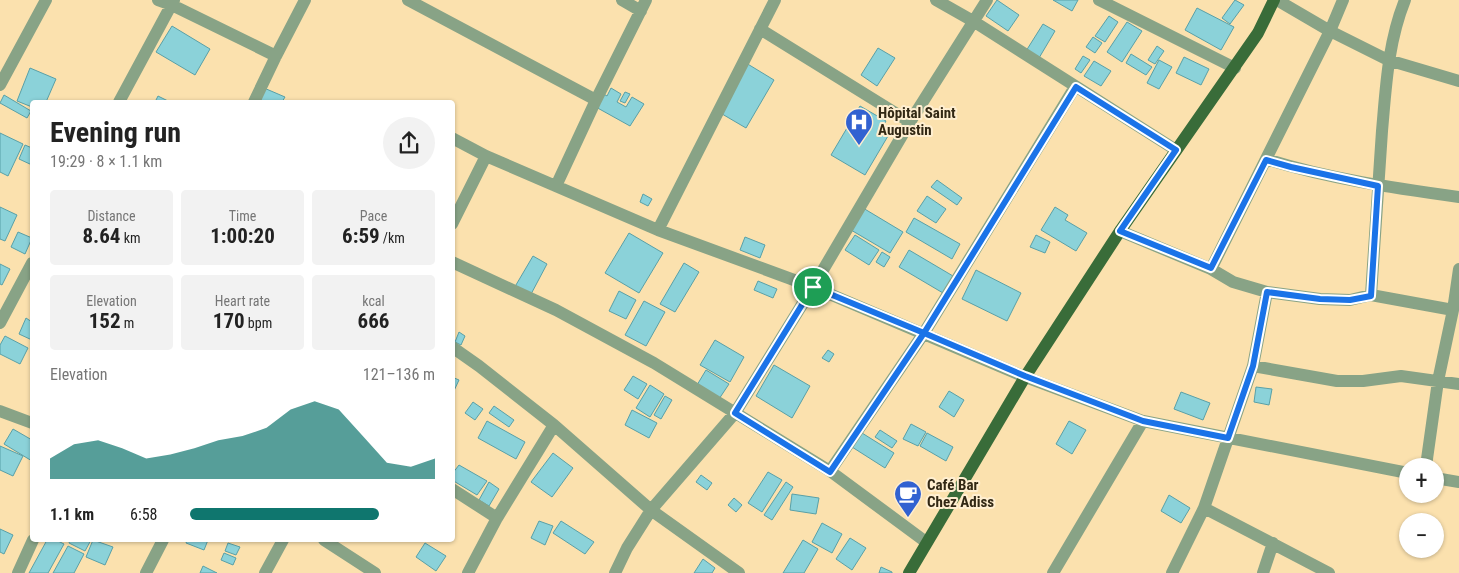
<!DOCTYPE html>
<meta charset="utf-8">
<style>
:root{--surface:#fff;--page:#f2f2f2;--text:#222;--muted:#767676;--accent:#0f766e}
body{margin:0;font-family:"Roboto Condensed",sans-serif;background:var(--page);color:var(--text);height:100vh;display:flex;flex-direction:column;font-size:19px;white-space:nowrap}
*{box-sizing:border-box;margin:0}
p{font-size:16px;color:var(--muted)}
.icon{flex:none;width:28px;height:28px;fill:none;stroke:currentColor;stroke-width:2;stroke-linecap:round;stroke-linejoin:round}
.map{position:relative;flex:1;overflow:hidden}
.drawer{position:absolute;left:30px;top:100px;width:425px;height:442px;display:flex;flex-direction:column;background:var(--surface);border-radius:5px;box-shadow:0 1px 4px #0004}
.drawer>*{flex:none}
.controls{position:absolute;left:1399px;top:458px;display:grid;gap:10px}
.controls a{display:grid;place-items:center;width:45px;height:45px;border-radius:50%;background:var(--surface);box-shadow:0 1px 4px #0004;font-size:25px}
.pin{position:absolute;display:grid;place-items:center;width:42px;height:42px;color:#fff;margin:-21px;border:2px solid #fff;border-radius:50%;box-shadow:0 1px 5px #0007}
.round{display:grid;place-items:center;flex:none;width:52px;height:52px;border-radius:26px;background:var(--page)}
.head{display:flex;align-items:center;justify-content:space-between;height:85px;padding:0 20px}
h1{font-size:28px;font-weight:700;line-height:38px}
.metrics{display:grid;grid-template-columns:repeat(3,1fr);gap:8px;height:85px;padding:5px 20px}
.metrics div{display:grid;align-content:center;border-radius:5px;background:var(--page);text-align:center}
.metrics b{font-size:21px;font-weight:700}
.metrics small{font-size:14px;font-weight:400}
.metrics p{font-size:14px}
.chart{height:140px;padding:10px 20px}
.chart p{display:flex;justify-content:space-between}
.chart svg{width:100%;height:90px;margin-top:5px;fill:var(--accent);opacity:.7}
ul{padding:0 20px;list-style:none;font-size:16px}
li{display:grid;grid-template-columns:80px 60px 1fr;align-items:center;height:38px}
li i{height:12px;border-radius:6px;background:var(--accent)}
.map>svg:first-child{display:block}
.building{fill:#8bd2d9;stroke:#59a0a7}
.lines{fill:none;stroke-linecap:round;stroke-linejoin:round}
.minor{stroke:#88a386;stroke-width:12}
.major{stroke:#396c39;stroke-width:12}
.route-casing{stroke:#fff;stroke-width:10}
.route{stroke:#1a73e8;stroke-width:6}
.labels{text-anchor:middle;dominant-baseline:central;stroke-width:4;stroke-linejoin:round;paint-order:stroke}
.poi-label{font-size:15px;font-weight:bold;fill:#322814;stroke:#ffefd1;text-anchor:start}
</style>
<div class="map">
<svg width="1459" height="573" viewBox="0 0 1459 573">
<rect width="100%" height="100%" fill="#fbe1ae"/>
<!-- building -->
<path class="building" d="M997 0 1019 15 1008 31 986 16Z
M1053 0H1078L1072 11Z
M1235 0 1244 5 1230 24 1222 18Z
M1197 8 1234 27 1221 50 1185 30Z
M1109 16 1118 22 1105 42 1095 36Z
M1127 22 1142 31 1122 62 1107 52Z
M1043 24 1055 31 1039 58 1026 51Z
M172 26 210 49 195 75 156 52Z
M1093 37 1102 43 1095 53 1086 47Z
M1157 46 1164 51 1155 64 1148 60Z
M878 48 895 58 877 86 861 75Z
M1131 54 1152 67 1146 75 1126 63Z
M1083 56 1090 60 1081 73 1075 69Z
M1184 57 1209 69 1201 85 1176 73Z
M1159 60 1172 67 1159 89 1147 83Z
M1094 61 1111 71 1101 86 1084 76Z
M746 63 774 80 746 128 717 111Z
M30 68 56 79 46 102H32V107L17 101Z
M264 88 285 97 282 102H266L259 99Z
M611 88 621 94 617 102 626 107 632 97 644 104 630 126 594 106 602 93 607 96Z
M625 92 630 94 625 103 620 101Z
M4 95 31 111 27 118 0 103Z
M158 96 170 102H155Z
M860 106 886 121 883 126 888 136 865 175 831 155Z
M0 133 23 144 8 176 0 172Z
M25 145 32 148V165L19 159Z
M937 180 962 198 957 205 931 187Z
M643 194 652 199 648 206 640 202Z
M927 196 946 209 936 223 917 211Z
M0 207 17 215 5 241 0 239Z
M1055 207 1068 215 1065 220 1087 233 1076 251 1041 230Z
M863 208 903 232 890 253 851 230Z
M914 218 960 244 952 259 906 232Z
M18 232 32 238 25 254 11 247Z
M629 233 663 253 639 293 605 273Z
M855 235 879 250 869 265 845 250Z
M1036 235 1050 242 1045 253 1030 247Z
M745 237 765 245 760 258 740 250Z
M909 250 953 276 943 293 899 267Z
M882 252 890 257 884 267 876 262Z
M533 256 547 264 530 296 513 290Z
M684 263 699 272 675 312 660 304Z
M0 264 10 269 2 285 0 284Z
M976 270 1021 293 1007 321 962 299Z
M758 281 777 289 773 298 754 290Z
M619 291 636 300 626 319 609 311Z
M644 301 665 312 646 346 625 335Z
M26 318 32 322V340L19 334Z
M459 332 465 336 461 345 455 342Z
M5 336 28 348 20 364 0 354V345Z
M715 340 744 357 730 382 700 365Z
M828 350 834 354 829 362 822 358Z
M774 365 810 386 792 418 756 396Z
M706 370 729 384 719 399 697 385Z
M633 376 647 384 638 399 624 390Z
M452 377 459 380 452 395Z
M650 385 664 394 650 417 636 408Z
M1256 387 1272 389 1269 405 1254 402Z
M949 391 964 400 954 417 939 407Z
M1181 392 1210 403 1203 420 1174 409Z
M665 396 672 400 661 419 654 415Z
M473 402 483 409 475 420 465 413Z
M494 406 514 420 509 427 489 413Z
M632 410 657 423 649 438 625 425Z
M487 421 525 442 516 459 478 438Z
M1069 421 1086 430 1072 454 1056 444Z
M911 424 926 432 918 446 903 439Z
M13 429 32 440V461L4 444Z
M880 430 897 441 892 448 875 437Z
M862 433 894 453 885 468 852 447Z
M927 433 953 447 946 461 920 446Z
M0 446 23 456 13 476 0 470Z
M553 453 573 468 552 497 531 482Z
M459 465 487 481 477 495 452 480V474Z
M768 472 782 480 762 512 748 503Z
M701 475 712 483 707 490 696 482Z
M489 482 499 489 489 506 479 500Z
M786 482 793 487 772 520 764 515Z
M792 494 819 498 816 514 790 510Z
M1169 495 1190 508 1181 523 1161 511Z
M734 498 742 505 736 512 728 505Z
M539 521 553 526 545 545 531 538Z
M561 521 594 542 585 554 553 533Z
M822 523 842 534 832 553 812 542Z
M0 529 13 535 4 554 0 552Z
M850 538 866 548 852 570 836 559Z
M47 540H56L64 544 48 573H29Z
M70 540H91L85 551 69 543Z
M93 540 113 547 105 565 86 557Z
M187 540H208L204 550 186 543Z
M803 540 818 549 804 573H783Z
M228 543 240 547 236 555 225 551Z
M425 543 446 556 436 571 416 557Z
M68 546 84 554 74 573H53Z
M224 553 236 558 233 565 221 560Z
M703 559 715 568 712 573H694Z
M203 566 217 573H200Z
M881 567 892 572V573H879Z"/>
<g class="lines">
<!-- minor -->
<path class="minor" d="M158 0 172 5 276 56
M408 0 596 100
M622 0 641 11
M936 0 973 21 1176 150
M1099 0 1235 68
M1277 0 1330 31 1388 60 1459 81
M760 29 910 122
M0 85 46 0
M119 102 174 0
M254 102 276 56 305 0
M452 138 486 156 658 230 813 287 1025 377 1143 421 1408 473
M1266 159C1329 179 1394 188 1459 197
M556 186 596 100 646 0
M452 224 486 156
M658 230 775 0
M1120 231 1211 269 1233 282 1267 292 1320 299 1350 300 1371 295 1453 310
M452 262 556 310 654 363 830 471 926 542
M1211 269 1330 31 1343 0
M1371 295C1375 241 1378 186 1382 131 1386 86 1388 42 1405 0
M0 323 32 263
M452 347 479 366 554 425 651 510 739 573
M1253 366 1337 381H1363L1401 376 1459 384
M0 411 32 423
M1426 466 1438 381 1453 310 1459 269
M830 471 924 333 1075 87
M1435 478 1459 482
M452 489 497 518
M1204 508 1329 573
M324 540 375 573
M18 573 33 540
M146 573 163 540
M265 573 283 540
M468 573 497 518 554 425
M615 573 627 548 651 510 735 413 813 287 910 122 987 0
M1053 573 1143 421
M1172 573 1204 508 1253 366 1267 292
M1263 573 1273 543"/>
<!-- major -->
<path class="major" d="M909 573 1025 377 1120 231 1258 33 1274 0"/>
</g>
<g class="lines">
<!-- route casing -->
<g class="route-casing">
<path id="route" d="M813 287 735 413 830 472 924 333 1025 376 1143 421 1228 438 1253 366 1267 292 1320 299 1350 300 1371 296 1378 186 1291 167 1266 160 1211 268 1120 231 1176 150 1076 87 924 333 813 287"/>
</g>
<!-- route -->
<use href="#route" class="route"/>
</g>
<!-- icons -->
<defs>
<g id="hospital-pin" transform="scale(1.4375)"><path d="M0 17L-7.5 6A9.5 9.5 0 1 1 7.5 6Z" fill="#3262d1" stroke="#ffefd1"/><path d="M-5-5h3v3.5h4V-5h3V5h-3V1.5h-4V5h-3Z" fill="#fff"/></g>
<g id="cafe-pin" transform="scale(1.4375)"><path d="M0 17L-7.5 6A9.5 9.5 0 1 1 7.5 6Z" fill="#3262d1" stroke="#ffefd1"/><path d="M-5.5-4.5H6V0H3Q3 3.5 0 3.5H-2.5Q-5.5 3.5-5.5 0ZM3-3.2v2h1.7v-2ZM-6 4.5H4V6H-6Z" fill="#fff"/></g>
</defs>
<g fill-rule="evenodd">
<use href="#hospital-pin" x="859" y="122"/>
<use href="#cafe-pin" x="908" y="494"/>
</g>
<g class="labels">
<!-- poi labels -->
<g class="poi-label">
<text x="878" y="113">Hôpital Saint<tspan x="878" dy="17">Augustin</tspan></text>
<text x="927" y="485">Café Bar<tspan x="927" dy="17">Chez Adiss</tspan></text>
</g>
</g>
</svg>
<div class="controls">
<a>+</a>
<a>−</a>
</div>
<div class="pin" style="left:813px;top:287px;background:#1e9e55"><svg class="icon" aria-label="arrive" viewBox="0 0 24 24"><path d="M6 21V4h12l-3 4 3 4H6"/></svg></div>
<section class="drawer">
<div class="head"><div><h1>Evening run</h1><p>19:29 · 8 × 1.1 km</p></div><a class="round"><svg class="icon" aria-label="share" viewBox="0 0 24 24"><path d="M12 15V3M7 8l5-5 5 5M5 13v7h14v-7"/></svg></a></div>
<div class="metrics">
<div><p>Distance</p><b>8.64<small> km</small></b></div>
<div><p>Time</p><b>1:00:20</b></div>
<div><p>Pace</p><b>6:59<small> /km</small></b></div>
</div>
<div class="metrics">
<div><p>Elevation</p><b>152<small> m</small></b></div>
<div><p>Heart rate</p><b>170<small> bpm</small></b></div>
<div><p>kcal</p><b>666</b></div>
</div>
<div class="chart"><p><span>Elevation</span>121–136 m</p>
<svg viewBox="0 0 160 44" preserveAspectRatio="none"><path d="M0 44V34L10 27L20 25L30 29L40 34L50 32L60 29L70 25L80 23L90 19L100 10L110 6L120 10L130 23L140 36L150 38L160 34V44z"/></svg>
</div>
<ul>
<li><b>1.1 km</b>6:58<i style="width:77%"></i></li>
</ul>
</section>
</div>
